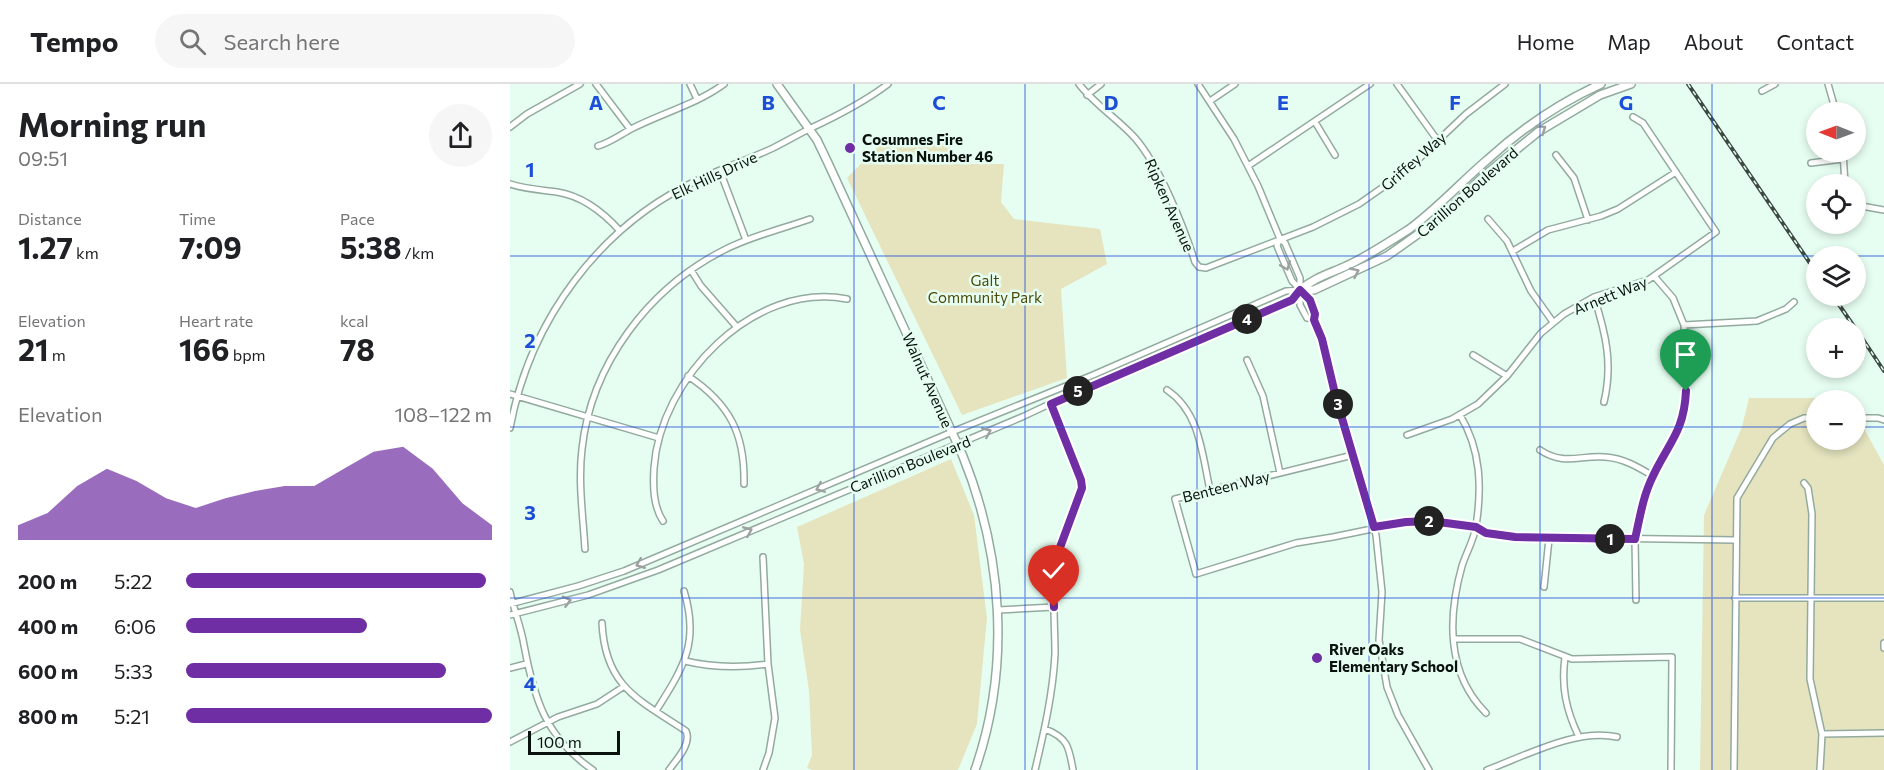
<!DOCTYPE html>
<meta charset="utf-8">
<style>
:root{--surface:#fff;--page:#f6f6f6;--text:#202124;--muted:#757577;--line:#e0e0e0;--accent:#6f2ea3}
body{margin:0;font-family:Commissioner,sans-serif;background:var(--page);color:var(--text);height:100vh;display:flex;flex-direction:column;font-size:22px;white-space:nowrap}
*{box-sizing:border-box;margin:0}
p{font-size:20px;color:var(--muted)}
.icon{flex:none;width:33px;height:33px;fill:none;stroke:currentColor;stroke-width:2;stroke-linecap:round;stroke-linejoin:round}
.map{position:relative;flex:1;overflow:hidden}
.side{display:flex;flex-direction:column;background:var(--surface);width:510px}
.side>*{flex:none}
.needle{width:39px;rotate:271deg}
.fabs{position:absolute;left:1296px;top:18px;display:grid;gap:12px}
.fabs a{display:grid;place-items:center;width:60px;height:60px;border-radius:50%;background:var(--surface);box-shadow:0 3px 9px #0003;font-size:30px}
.scale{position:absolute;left:18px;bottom:15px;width:92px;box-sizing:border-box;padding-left:6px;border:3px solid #0a120e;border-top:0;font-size:16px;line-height:21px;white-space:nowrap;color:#0a120e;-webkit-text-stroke:4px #e6fef1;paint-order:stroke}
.pin{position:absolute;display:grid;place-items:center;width:51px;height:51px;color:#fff;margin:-62px -26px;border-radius:50% 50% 50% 0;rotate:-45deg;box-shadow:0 0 6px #0007}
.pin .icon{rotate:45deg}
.km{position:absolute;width:30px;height:30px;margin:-15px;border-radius:50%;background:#222;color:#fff;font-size:16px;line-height:30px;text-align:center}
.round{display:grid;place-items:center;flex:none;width:63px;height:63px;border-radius:32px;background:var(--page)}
.overview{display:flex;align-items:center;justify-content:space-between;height:102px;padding:0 18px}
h1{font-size:33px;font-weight:700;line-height:45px}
.figures{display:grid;grid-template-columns:repeat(3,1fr);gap:9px;height:102px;padding:6px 18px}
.figures div{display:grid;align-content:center}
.figures b{font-size:30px;font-weight:700}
.figures small{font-size:16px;font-weight:400}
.figures p{font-size:16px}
.chart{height:168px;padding:12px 18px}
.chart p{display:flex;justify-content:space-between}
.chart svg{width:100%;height:108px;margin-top:6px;fill:var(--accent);opacity:.7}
ul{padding:0 18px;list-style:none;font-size:20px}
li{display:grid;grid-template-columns:96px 72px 1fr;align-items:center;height:45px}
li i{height:15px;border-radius:8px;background:var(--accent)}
header{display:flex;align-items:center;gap:36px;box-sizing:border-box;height:84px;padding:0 30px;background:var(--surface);border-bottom:2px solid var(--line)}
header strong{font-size:28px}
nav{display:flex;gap:33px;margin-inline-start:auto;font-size:21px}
.search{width:420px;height:54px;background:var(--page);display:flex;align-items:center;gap:15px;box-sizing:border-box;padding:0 21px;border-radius:33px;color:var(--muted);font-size:22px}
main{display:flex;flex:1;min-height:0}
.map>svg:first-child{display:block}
.green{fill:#e5e4bf}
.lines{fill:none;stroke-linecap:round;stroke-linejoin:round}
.minor-casing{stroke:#93aa9e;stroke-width:8}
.tertiary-casing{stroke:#93aa9e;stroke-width:10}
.minor{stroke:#fff;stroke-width:5}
.tertiary{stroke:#fff;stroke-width:7}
.rail-casing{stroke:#3d4943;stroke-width:4}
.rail{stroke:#e6fef1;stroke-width:1.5;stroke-dasharray:4.5;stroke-linecap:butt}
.oneway{stroke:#9da09f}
.route-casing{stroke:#fff;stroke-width:12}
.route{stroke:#6f2ea3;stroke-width:8}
.grid{fill:none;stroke:#1d4ed8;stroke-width:1.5;stroke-opacity:0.55}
.poi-dot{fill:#6f2ea3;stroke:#e6fef1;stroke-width:2}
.labels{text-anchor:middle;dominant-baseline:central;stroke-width:5;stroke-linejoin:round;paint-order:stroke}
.poi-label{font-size:15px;font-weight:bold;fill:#0a120e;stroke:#e6fef1;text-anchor:start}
.street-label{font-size:15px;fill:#0a120e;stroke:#e6fef1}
.park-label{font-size:15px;fill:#4b4808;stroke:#e6fef1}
.grid-label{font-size:20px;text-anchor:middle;font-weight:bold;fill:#1d4ed8;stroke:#e6fef1;stroke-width:5;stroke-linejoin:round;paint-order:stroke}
</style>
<header>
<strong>Tempo</strong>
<div class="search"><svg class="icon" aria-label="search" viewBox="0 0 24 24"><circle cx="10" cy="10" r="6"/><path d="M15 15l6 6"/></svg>Search here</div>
<nav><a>Home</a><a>Map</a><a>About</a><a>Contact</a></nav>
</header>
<main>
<section class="side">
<div class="overview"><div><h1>Morning run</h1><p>09:51</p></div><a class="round"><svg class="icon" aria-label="share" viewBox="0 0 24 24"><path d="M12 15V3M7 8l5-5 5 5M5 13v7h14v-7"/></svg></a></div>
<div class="figures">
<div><p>Distance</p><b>1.27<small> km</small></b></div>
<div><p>Time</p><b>7:09</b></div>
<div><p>Pace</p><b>5:38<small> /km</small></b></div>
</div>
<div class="figures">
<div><p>Elevation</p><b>21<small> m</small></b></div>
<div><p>Heart rate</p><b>166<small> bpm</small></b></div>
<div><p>kcal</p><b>78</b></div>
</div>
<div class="chart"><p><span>Elevation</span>108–122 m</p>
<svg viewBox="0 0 160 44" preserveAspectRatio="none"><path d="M0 44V38L10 33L20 22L30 15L40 20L50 27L60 31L70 27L80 24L90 22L100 22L110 15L120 8L130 6L140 15L150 29L160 38V44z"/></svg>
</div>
<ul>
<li><b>200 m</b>5:22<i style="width:98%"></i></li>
<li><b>400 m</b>6:06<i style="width:59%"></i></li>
<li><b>600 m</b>5:33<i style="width:85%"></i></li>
<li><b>800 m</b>5:21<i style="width:100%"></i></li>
</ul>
</section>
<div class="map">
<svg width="1374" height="686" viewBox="0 0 1374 686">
<rect width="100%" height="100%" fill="#e6fef1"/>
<!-- green -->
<path class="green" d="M376 54 440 58 443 80H494L491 118 504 135 590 145 597 180 551 205 557 294 452 331 337 94Z
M1239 314H1336L1338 316H1306V356H1346V330L1374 381V686H1190L1194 431 1232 343Z
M441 375 464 431 477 534 467 640 448 686H302L297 684 302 671 299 607 290 546 294 480 287 443Z"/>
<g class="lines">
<!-- minor casing -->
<g class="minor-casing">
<path id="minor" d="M86 0 120 45
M180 0 187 15
M569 0C585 21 608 35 625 54 650 83 673 141 685 178L689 183 696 184 803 143 849 120 896 87 956 30 995 0
M688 0 724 55 748 102 770 155 775 159 790 194V221L797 234 804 235
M887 0 928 57
M1318 0 1326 28
M1252 7 1265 0
M577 11 591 0
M700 17 725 0
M805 38 825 71
M0 43 17 30 70 0
M88 62C101 58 110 51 121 45 152 29 187 20 214 0
M1333 68 1335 100
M1046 71 1064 94 1078 136
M1301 79 1333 75
M738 82 860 0
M210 87 236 156
M0 100C16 105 31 106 47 108 73 112 93 128 110 147
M1346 121 1374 126
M978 135 997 157 1021 207 1043 238
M769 156 767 162 782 197 800 216 805 230 804 235 812 255 826 314 866 451 872 508 869 556 877 603 888 631 919 686
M1003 167 1038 146 1091 132 1108 125 1166 88
M181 186 191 202 226 242
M1084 213C1096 250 1103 280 1094 318
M1174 241 1247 237 1276 225 1284 218
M963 271 997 292
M737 276 753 312 770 389
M178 292C220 320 235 350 234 400
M657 306C690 328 692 370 700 406
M0 310 149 354
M541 320 571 396 572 404 542 485 544 523
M950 331C971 366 972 403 966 442 964 456 956 469 952 482 938 532 936 589 976 629
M1346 334H1368L1374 336
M0 344C20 236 90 140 192 94 215 83 240 75 263 64 275 58 287 51 299 45 327 32 353 19 378 0
M897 351 942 335 968 320 997 292 1031 249 1054 230 1084 213 1138 196 1206 148 1133 39 1123 33
M1030 366C1054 382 1070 371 1095 373 1113 374 1128 383 1143 392
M843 371 665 415 686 490 786 459 823 453 896 438 921 437 966 443 976 449 1005 453 1225 456
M1294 399 1298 404 1302 430 1300 595 1312 650 1310 686
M153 437C143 422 143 402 144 384 150 295 243 197 337 215
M75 465C73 432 68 398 72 365 81 280 139 204 214 166 241 152 272 145 300 135
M253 473 258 580 265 634 259 669 253 686
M1034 503 1039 455
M0 508C4 526 11 543 14 561 24 615 36 654 83 686
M1225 514H1374
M1126 516 1125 455 1131 424 1143 392 1170 342 1176 318 1174 241 1163 214 1144 192
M0 520 68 502 114 487 442 348 583 291 776 207 790 206
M488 526 544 523C544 539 545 554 545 570 543 609 534 648 525 686
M0 531 78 511 148 486 512 333 563 309 782 216 790 206
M92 539C95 603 129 616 176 647 182 660 166 676 159 686
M944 555H1010L1062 575 1162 573 1161 686
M1374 559V564
M1055 573C1051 603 1056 626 1069 653
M175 577C204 584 229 584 258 580
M0 584 16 580
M146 627C173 584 190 559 174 507
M535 645C558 654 559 663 563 686
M1312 650 1374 649
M0 658 48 633 87 620 113 603
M977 686C1015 672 1066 644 1107 653
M1224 686 1227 414 1263 354 1280 340 1294 334H1306"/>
</g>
<!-- tertiary casing -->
<g class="tertiary-casing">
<path id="tertiary" d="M267 0 307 56 318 79 452 370C493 470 501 583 465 686
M790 206H804L877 172 928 136 974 92 1028 48 1090 11 1121 0
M790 206C804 194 818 190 834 183 857 173 877 159 898 146 927 125 950 99 977 76 1011 45 1049 19 1091 0"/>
</g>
<!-- minor -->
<use href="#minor" class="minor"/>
<!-- tertiary -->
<use href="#tertiary" class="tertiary"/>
<!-- rail casing -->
<g class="rail-casing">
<path id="rail" d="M1178 0 1306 188
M1323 212 1345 244
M1346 245 1374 287"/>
</g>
<!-- rail -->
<use href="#rail" class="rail"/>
</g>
<!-- one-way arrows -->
<defs><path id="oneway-chevron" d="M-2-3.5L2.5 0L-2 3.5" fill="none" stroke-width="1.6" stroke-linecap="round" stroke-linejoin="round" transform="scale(1.5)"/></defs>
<g class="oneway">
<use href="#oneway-chevron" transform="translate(1032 45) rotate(-34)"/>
<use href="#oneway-chevron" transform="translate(776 182) rotate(68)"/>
<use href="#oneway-chevron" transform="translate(845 188) rotate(-25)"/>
<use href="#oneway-chevron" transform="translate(477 348) rotate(-23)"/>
<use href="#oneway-chevron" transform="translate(310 404) rotate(157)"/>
<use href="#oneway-chevron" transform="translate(238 447) rotate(-23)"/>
<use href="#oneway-chevron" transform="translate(130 480) rotate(158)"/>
<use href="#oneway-chevron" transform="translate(57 517) rotate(-14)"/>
</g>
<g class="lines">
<!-- route casing -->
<g class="route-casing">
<path id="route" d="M544 523 542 485 572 404 571 396 541 320 782 216 790 206 800 216 805 230 804 236 812 255 826 314 864 443 896 438 921 437 966 443 976 449 1005 453 1125 455C1130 433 1133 412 1143 392 1159 358 1174 348 1176 307"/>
</g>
<!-- route -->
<use href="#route" class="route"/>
</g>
<!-- grid -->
<path class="grid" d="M172 0V686M344 0V686M515 0V686M687 0V686M859 0V686M1030 0V686M1202 0V686M0 172H1374M0 343H1306M1346 343H1374M0 514H1374"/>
<!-- markers -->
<g class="poi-dot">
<circle cx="340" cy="64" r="6"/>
<circle cx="807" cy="574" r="6"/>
</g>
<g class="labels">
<!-- poi labels -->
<g class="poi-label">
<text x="352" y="55">Cosumnes Fire<tspan x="352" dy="17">Station Number 46</tspan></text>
<text x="819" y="565">River Oaks<tspan x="819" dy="17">Elementary School</tspan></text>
</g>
<!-- street labels -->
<g class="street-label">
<text transform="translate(903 77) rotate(-41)">Griffey Way</text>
<text transform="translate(204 91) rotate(-25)">Elk Hills Drive</text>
<text transform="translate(957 108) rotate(-41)">Carillion Boulevard</text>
<text transform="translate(660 121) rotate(66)">Ripken Avenue</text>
<text transform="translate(1100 211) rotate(-22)">Arnett Way</text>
<text transform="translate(418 296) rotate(66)">Walnut Avenue</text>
<text transform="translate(400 380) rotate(-22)">Carillion Boulevard</text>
<text transform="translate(716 402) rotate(-14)">Benteen Way</text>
</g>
<!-- park labels -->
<g class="park-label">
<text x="475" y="196">Galt<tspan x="475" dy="17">Community Park</tspan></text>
</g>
</g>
<g class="grid-label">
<text x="86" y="26">A</text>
<text x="258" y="26">B</text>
<text x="429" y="26">C</text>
<text x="601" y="26">D</text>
<text x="773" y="26">E</text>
<text x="945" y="26">F</text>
<text x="1116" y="26">G</text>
<text x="20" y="93">1</text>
<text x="20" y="264">2</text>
<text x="20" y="436">3</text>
<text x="20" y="607">4</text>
</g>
</svg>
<div class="fabs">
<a><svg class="needle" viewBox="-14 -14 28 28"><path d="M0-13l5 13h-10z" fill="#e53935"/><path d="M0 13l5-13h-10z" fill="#757577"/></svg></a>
<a><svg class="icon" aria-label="locate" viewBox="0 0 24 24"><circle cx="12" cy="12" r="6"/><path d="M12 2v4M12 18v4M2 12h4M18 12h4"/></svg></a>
<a><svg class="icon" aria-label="layers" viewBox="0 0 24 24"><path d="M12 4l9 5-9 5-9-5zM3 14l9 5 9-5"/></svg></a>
<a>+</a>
<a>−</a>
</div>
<div class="scale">100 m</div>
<div class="pin" style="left:1176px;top:307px;background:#1e9e55"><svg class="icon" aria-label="arrive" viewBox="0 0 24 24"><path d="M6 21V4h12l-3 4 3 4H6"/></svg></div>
<div class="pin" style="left:544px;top:523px;background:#d93025"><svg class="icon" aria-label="check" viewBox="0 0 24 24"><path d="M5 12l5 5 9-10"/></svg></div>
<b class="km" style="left:1100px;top:455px">1</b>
<b class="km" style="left:919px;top:437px">2</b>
<b class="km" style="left:828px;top:320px">3</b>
<b class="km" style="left:737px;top:235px">4</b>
<b class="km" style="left:568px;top:307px">5</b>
</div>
</main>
